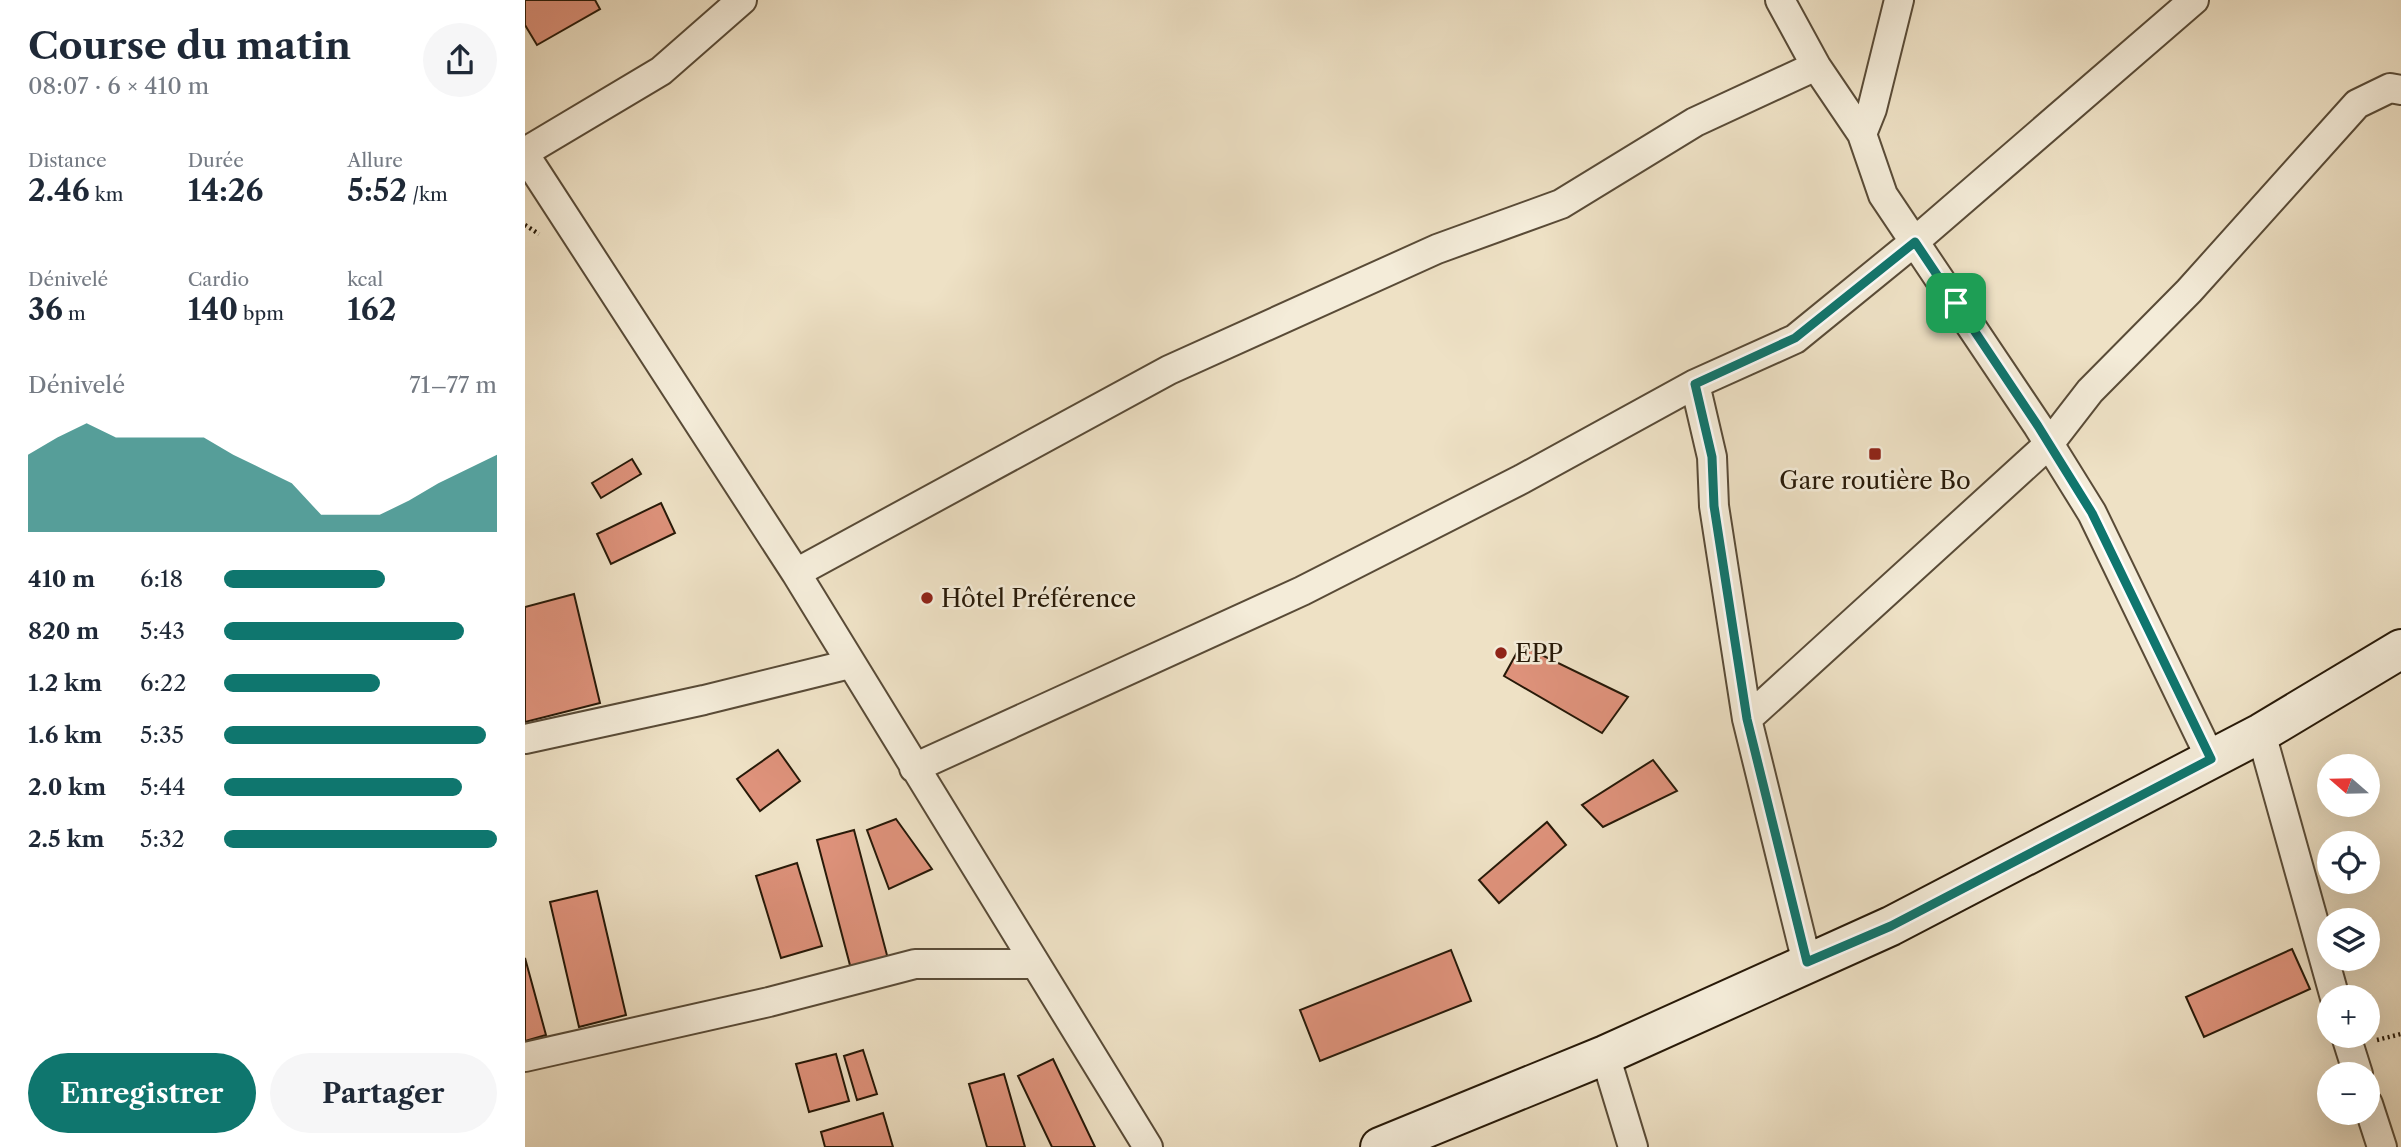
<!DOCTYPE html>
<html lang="fr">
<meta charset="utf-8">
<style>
:root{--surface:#fff;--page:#f6f6f7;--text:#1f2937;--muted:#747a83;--accent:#0f766e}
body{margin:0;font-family:"Libre Caslon Text",serif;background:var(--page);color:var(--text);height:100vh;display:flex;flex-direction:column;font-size:26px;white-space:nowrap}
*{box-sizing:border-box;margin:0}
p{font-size:23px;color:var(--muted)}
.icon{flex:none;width:38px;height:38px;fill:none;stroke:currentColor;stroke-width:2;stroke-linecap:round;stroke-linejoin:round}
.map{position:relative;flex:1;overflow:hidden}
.sheet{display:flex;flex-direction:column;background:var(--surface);width:525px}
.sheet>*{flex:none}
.needle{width:46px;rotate:290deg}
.buttons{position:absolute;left:1792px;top:754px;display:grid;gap:14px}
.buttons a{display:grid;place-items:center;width:63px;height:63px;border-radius:50%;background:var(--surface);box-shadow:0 7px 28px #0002;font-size:35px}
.pin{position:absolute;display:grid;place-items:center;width:60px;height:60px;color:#fff;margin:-30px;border-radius:14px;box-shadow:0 4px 10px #0006}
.round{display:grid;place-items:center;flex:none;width:74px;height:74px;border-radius:37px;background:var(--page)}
.headline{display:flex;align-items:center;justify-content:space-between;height:119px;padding:0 28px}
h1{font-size:38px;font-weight:700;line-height:52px}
.figures{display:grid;grid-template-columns:repeat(3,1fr);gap:10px;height:119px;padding:7px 28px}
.figures div{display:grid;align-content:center}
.figures b{font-size:30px;font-weight:700}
.figures small{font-size:19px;font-weight:400}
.figures p{font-size:19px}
.chart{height:196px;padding:14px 28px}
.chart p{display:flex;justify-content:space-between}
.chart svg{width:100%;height:126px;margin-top:7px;fill:var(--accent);opacity:.7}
.action{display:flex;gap:14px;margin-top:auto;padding:14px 28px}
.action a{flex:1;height:80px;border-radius:42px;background:var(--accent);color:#fff;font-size:28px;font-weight:700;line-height:80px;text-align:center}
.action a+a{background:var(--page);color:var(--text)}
ul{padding:0 28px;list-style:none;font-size:23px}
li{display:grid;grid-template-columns:112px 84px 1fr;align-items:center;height:52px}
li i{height:18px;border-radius:9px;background:var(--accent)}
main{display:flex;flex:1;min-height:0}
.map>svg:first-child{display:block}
.building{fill:#de927b;stroke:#271908;stroke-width:2}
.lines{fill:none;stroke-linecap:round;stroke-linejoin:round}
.minor-casing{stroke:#594b37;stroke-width:32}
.secondary-casing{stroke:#271908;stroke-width:42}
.path{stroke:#271908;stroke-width:4.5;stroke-dasharray:2 3.5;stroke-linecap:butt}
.minor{stroke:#f4ecd9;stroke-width:28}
.secondary{stroke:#f4ecd9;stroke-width:38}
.route-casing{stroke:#fff;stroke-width:14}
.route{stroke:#0f766e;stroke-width:9}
.poi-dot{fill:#8f2418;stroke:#f4ecd9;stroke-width:2.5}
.labels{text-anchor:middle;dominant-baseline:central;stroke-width:5;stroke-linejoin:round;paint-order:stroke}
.poi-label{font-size:24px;fill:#271908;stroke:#f4ecd9;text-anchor:start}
</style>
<main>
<section class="sheet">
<div class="headline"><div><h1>Course du matin</h1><p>08:07 · 6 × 410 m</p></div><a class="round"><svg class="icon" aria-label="share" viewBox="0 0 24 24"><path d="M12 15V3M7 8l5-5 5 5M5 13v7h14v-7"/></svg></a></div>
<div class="figures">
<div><p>Distance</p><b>2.46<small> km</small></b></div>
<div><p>Durée</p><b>14:26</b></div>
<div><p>Allure</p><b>5:52<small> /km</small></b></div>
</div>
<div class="figures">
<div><p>Dénivelé</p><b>36<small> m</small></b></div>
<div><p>Cardio</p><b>140<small> bpm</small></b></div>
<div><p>kcal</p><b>162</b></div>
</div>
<div class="chart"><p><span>Dénivelé</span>71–77 m</p>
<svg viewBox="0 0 160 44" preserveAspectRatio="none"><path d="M0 44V17L10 11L20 6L30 11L40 11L50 11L60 11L70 17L80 22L90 27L100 38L110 38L120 38L130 33L140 27L150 22L160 17V44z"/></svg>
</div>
<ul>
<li><b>410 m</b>6:18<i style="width:59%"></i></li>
<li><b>820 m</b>5:43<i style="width:88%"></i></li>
<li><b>1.2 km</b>6:22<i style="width:57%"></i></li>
<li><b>1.6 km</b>5:35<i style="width:96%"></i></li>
<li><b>2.0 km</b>5:44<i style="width:87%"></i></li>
<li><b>2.5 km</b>5:32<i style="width:100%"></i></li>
</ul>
<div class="action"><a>Enregistrer</a><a>Partager</a></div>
</section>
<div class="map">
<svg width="1876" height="1147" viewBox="0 0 1876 1147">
<rect width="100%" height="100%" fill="#eee1c5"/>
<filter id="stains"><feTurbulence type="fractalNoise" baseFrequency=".00286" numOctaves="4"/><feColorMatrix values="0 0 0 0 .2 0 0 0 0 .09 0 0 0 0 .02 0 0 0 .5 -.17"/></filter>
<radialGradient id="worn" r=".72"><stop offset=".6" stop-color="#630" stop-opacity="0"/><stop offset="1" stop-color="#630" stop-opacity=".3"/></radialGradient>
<!-- building -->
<path class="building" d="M0 0H70L75 9 12 45 0 25Z
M107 459 116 474 76 498 67 483Z
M136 503 150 533 86 564 72 534Z
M49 594 75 703 0 722V607Z
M996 645 1103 697 1077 733 979 676Z
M253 750 275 781 235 811 212 779Z
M1128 760 1152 791 1078 827 1057 805Z
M371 819 407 869 364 889 342 830Z
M1022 822 1041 845 974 903 954 880Z
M329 830 363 959 326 969 292 840Z
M272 863 297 946 256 958 231 876Z
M72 891 101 1015 54 1027 25 902Z
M1767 949 1785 989 1679 1037 1661 997Z
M926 950 946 1001 795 1061 775 1010Z
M0 958 21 1035 0 1041Z
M338 1050 352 1094 332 1100 319 1056Z
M311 1054 324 1101 284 1112 271 1064Z
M528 1059 570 1147H527L493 1076Z
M479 1074 500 1147H462L444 1084Z
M358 1113 368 1147H300L296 1132Z"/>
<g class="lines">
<!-- minor casing -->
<g class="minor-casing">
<path id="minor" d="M1255 0 1291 66 1337 134
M1374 0 1347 109 1337 134 1358 195 1513 426 1567 513 1686 759
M0 152 136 71 217 0
M0 155 271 573 623 1147
M1170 384 1187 457 1189 506 1222 719 1282 963
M271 573 644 370 912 249 1036 204 1170 122 1291 66
M1222 719 1524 444 1565 391 1664 291 1832 104 1865 88 1876 90
M1736 733 1810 998
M0 739 179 700 325 664
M389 768 777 591 997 479 1170 384 1270 339 1389 242 1669 0
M1821 1036 1833 1074
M1080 1055 1108 1147
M0 1057 244 1002 390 964H510
M1843 1104 1857 1147"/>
</g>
<!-- secondary casing -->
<g class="secondary-casing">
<path id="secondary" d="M855 1147 1080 1055 1366 926 1736 733 1876 649"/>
</g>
<!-- path -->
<path class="path" d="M0 225 14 234
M1852 1040 1876 1034"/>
<!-- minor -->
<use href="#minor" class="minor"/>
<!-- secondary -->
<use href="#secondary" class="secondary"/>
</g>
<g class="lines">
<!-- route casing -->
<g class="route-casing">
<path id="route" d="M1390 242 1513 426 1567 513 1686 759 1366 926 1282 962 1222 719 1189 506 1187 457 1170 384 1270 338Z"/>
</g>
<!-- route -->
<use href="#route" class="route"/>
</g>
<!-- markers -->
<g class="poi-dot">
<rect x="1343" y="447" width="14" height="14" rx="3.5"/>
<circle cx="402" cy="598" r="7"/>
<circle cx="976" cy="653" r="7"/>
</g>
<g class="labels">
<!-- poi labels -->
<g class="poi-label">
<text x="1350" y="480" text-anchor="middle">Gare routière Bo</text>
<text x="416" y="598">Hôtel Préférence</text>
<text x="990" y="653">EPP</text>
</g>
</g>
<rect width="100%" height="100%" filter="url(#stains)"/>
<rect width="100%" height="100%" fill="url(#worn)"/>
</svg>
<div class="buttons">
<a><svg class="needle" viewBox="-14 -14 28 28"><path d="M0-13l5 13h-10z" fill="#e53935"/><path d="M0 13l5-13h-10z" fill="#747a83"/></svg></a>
<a><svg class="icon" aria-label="locate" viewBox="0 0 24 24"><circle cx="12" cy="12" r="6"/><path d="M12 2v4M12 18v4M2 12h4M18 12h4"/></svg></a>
<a><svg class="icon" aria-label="layers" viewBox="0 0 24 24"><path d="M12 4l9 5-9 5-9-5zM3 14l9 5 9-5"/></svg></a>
<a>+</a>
<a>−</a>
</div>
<div class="pin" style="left:1431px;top:303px;background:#1e9e55"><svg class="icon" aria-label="arrive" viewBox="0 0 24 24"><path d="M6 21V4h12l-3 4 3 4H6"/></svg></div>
</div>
</main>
